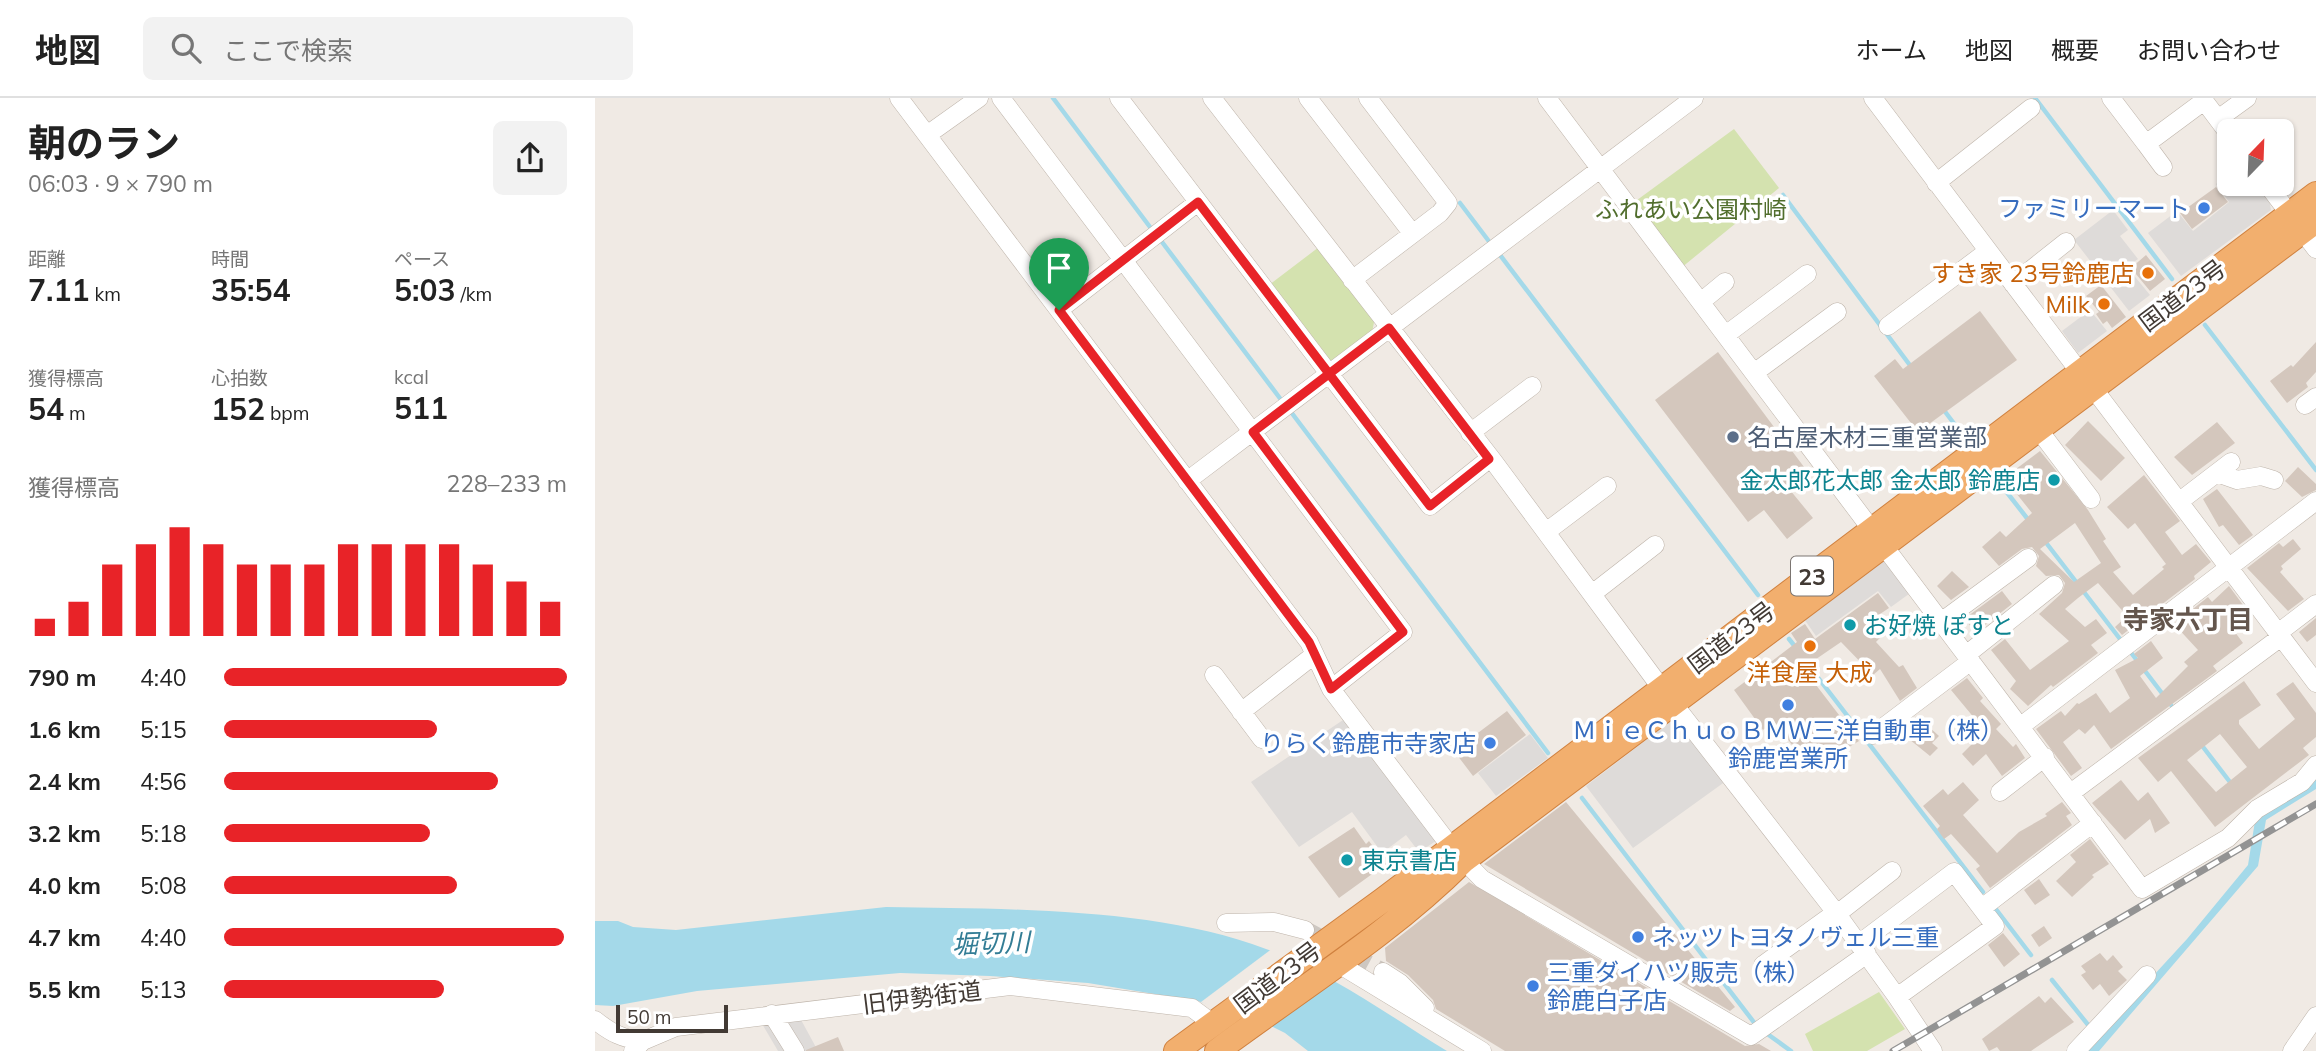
<!DOCTYPE html>
<html lang="ja">
<meta charset="utf-8">
<style>
:root{--surface:#fff;--page:#f2f2f2;--text:#222;--muted:#767676;--line:#e0e0e0;--accent:#e82328}
body{margin:0;font-family:Mulish,"Noto Sans JP",sans-serif;background:var(--page);color:var(--text);height:100vh;display:flex;flex-direction:column;font-size:26px;white-space:nowrap}
*{box-sizing:border-box;margin:0}
p{font-size:23px;color:var(--muted)}
.icon{flex:none;width:38px;height:38px;fill:none;stroke:currentColor;stroke-width:2;stroke-linecap:round;stroke-linejoin:round}
.map{position:relative;flex:1;overflow:hidden}
.details{display:flex;flex-direction:column;background:var(--surface);width:595px}
.details>*{flex:none}
.needle{width:46px;rotate:23deg}
.buttons{position:absolute;left:1622px;top:21px;display:grid;gap:14px}
.buttons a{display:grid;place-items:center;width:77px;height:77px;border-radius:10px;background:var(--surface);box-shadow:0 2px 5px #0004;font-size:35px}
.scale{position:absolute;left:21px;bottom:18px;width:112px;box-sizing:border-box;padding-left:7px;border:4px solid #423a34;border-top:0;font-size:19px;line-height:24px;white-space:nowrap;color:#423a34;-webkit-text-stroke:5px #fff;paint-order:stroke}
.pin{position:absolute;display:grid;place-items:center;width:60px;height:60px;color:#fff;margin:-72px -30px;border-radius:50% 50% 50% 0;rotate:-45deg;box-shadow:0 0 7px #0007}
.pin .icon{rotate:45deg}
.round{display:grid;place-items:center;flex:none;width:74px;height:74px;border-radius:10px;background:var(--page)}
.head{display:flex;align-items:center;justify-content:space-between;height:119px;padding:0 28px}
h1{font-size:38px;font-weight:700;line-height:52px}
.metrics{display:grid;grid-template-columns:repeat(3,1fr);gap:10px;height:119px;padding:7px 28px}
.metrics div{display:grid;align-content:center}
.metrics b{font-size:30px;font-weight:700}
.metrics small{font-size:19px;font-weight:400}
.metrics p{font-size:19px}
.chart{height:196px;padding:14px 28px}
.chart p{display:flex;justify-content:space-between}
.chart svg{width:100%;height:126px;margin-top:7px;stroke:var(--accent);stroke-width:6}
ul{padding:0 28px;list-style:none;font-size:23px}
li{display:grid;grid-template-columns:112px 84px 1fr;align-items:center;height:52px}
li i{height:18px;border-radius:9px;background:var(--accent)}
header{display:flex;align-items:center;gap:42px;box-sizing:border-box;height:98px;padding:0 35px;background:var(--surface);border-bottom:2px solid var(--line)}
header strong{font-size:33px}
nav{display:flex;gap:38px;margin-inline-start:auto;font-size:24px}
.search{width:490px;height:63px;background:var(--page);display:flex;align-items:center;gap:18px;box-sizing:border-box;padding:0 24px;border-radius:10px;color:var(--muted);font-size:26px}
main{display:flex;flex:1;min-height:0}
.map>svg:first-child{display:block}
.green{fill:#d4e2af}
.parking{fill:#dedbd9}
.water{fill:#a4d9e9}
.pier{fill:#f0eae4}
.lines{fill:none;stroke-linecap:round;stroke-linejoin:round}
.stream{stroke:#a4d9e9;stroke-width:4.5}
.building{fill:#d4c7bd;fill-rule:evenodd}
.minor-tunnel{stroke:#cdc7c1;stroke-width:18;stroke-dasharray:18 9;stroke-linecap:butt}
.minor-casing{stroke:#beb4aa;stroke-width:19}
.highway-casing{stroke:#d0813f;stroke-width:26}
.minor{stroke:#fff;stroke-width:18}
.highway{stroke:#f2af6e;stroke-width:24}
.rail-casing{stroke:#939393;stroke-width:7}
.rail{stroke:#fff;stroke-width:4.5;stroke-dasharray:13;stroke-linecap:butt}
.route-casing{stroke:#fff;stroke-width:14}
.route{stroke:#e82328;stroke-width:9}
.shop-dot{fill:#3f7fe0;stroke:#fff;stroke-width:2.5}
.food-dot{fill:#e8710a;stroke:#fff;stroke-width:2.5}
.service-dot{fill:#5c6f8a;stroke:#fff;stroke-width:2.5}
.culture-dot{fill:#0f9aa8;stroke:#fff;stroke-width:2.5}
.labels{text-anchor:middle;dominant-baseline:central;stroke-width:7;stroke-linejoin:round;paint-order:stroke}
.shield{fill:#fff;stroke:#7b7571;stroke-width:2}
.shield-label{font-size:23px;font-weight:bold;fill:#423a34}
.shop-label{font-size:24px;fill:#366cbe;stroke:#fff;text-anchor:end}
.park-label{font-size:24px;fill:#516e2d;stroke:#fff}
.food-label{font-size:24px;fill:#c56008;stroke:#fff;text-anchor:end}
.street-label{font-size:24px;fill:#423a34;stroke:#fff}
.service-label{font-size:24px;fill:#4e5e75;stroke:#fff;text-anchor:start}
.culture-label{font-size:24px;fill:#0d838f;stroke:#fff;text-anchor:start}
.neighbourhood-label{font-size:26px;font-weight:bold;fill:#64564d;stroke:#fff}
.water-label{font-size:26px;font-style:italic;fill:#337d95;stroke:#fff}
</style>
<header>
<strong>地図</strong>
<div class="search"><svg class="icon" aria-label="search" viewBox="0 0 24 24"><circle cx="10" cy="10" r="6"/><path d="M15 15l6 6"/></svg>ここで検索</div>
<nav><a>ホーム</a><a>地図</a><a>概要</a><a>お問い合わせ</a></nav>
</header>
<main>
<section class="details">
<div class="head"><div><h1>朝のラン</h1><p>06:03 · 9 × 790 m</p></div><a class="round"><svg class="icon" aria-label="share" viewBox="0 0 24 24"><path d="M12 15V3M7 8l5-5 5 5M5 13v7h14v-7"/></svg></a></div>
<div class="metrics">
<div><p>距離</p><b>7.11<small> km</small></b></div>
<div><p>時間</p><b>35:54</b></div>
<div><p>ペース</p><b>5:03<small> /km</small></b></div>
</div>
<div class="metrics">
<div><p>獲得標高</p><b>54<small> m</small></b></div>
<div><p>心拍数</p><b>152<small> bpm</small></b></div>
<div><p>kcal</p><b>511</b></div>
</div>
<div class="chart"><p><span>獲得標高</span>228–233 m</p>
<svg viewBox="0 0 160 44" preserveAspectRatio="none"><path d="M5 44V38M15 44V32M25 44V19M35 44V12M45 44V6M55 44V12M65 44V19M75 44V19M85 44V19M95 44V12M105 44V12M115 44V12M125 44V12M135 44V19M145 44V25M155 44V32"/></svg>
</div>
<ul>
<li><b>790 m</b>4:40<i style="width:100%"></i></li>
<li><b>1.6 km</b>5:15<i style="width:62%"></i></li>
<li><b>2.4 km</b>4:56<i style="width:80%"></i></li>
<li><b>3.2 km</b>5:18<i style="width:60%"></i></li>
<li><b>4.0 km</b>5:08<i style="width:68%"></i></li>
<li><b>4.7 km</b>4:40<i style="width:99%"></i></li>
<li><b>5.5 km</b>5:13<i style="width:64%"></i></li>
</ul>
</section>
<div class="map">
<svg width="1721" height="953" viewBox="0 0 1721 953">
<rect width="100%" height="100%" fill="#f0eae4"/>
<!-- green -->
<path class="green" d="M1139 31 1184 90 1086 170 1038 105Z
M724 149 779 224 777 235 741 263 730 262 674 187Z
M1284 894 1310 931 1272 953H1218L1210 936Z"/>
<!-- parking -->
<path class="parking" d="M1634 76V86H1663L1674 100 1676 112 1586 178 1553 135 1582 113 1598 133 1634 104 1621 86Z
M1518 112 1533 132 1525 138 1543 161 1532 169 1555 197 1534 213 1479 142Z
M1495 212 1512 233 1483 255 1467 233Z
M1292 457 1318 493 1296 509 1283 493 1221 538 1207 518Z
M1081 619 1131 683 1038 750 991 688Z
M751 620 844 741 824 754 811 737 787 755 757 714 704 749 656 684Z
M935 636 953 660 901 698 883 675Z
M205 920 223 953H183L166 924Z"/>
<!-- water -->
<path class="water" d="M1721 680V691L1671 722 1663 768 1504 953H1489L1592 841 1653 767 1660 723Z
M291 809C408 811 561 809 671 851 736 875 793 917 852 953H713L690 935 652 916 602 903 493 885 395 878 305 875 102 893 18 908 0 907V823H23L38 829 81 832Z"/>
<!-- pier -->
<path class="pier" d="M678 850 739 879 635 915 606 904Z"/>
<g class="lines">
<!-- stream -->
<path class="stream" d="M458 0 558 133
M1440 0 1577 181
M1188 97 1317 270
M865 105 896 146
M564 140 687 303
M902 153 1163 497
M1610 227 1721 372
M693 310 953 655
M1348 311 1370 340
M1403 383 1435 424
M1449 442 1525 541
M1194 541 1202 551
M1534 552 1576 607
M1211 564 1388 794
M1605 645 1638 688
M987 700 1161 927
M1397 806 1436 857
M1457 882 1494 928
M1171 935 1196 953"/>
</g>
<!-- building -->
<path class="building" d="M1621 89 1633 104 1597 131 1585 115Z
M1551 157 1570 181 1555 193 1536 170Z
M1506 187 1531 219 1517 230 1512 223 1508 226 1501 216 1504 214 1491 198Z
M1385 213 1422 262 1323 334 1279 278 1300 261 1308 271Z
M1721 244V274L1711 285 1713 289 1692 305 1675 283 1696 267 1698 269Z
M1123 254 1215 377 1195 392 1218 420 1192 441 1169 412 1153 424 1060 302Z
M1493 323 1530 360 1506 383 1470 347Z
M1622 324 1640 345 1597 377 1579 359Z
M1445 353 1493 412 1511 441 1508 443 1526 469 1518 474 1538 497 1569 471 1567 469 1571 466 1540 425 1533 431 1512 409 1549 377 1585 423 1570 434 1587 457 1601 446 1616 464 1599 478 1600 481 1527 537 1520 529 1532 518 1503 485 1483 500 1470 511 1490 529 1501 521 1512 535 1496 547 1503 555 1458 589 1456 587 1433 608 1415 591 1421 583 1396 552 1410 541 1435 572 1474 543 1444 516 1467 495 1470 485 1464 477 1451 478 1441 468 1444 458 1437 449 1427 451 1404 468 1387 449 1405 433 1411 439 1437 415 1409 380ZM1480 425 1506 465 1479 484 1445 451Z
M1703 369 1721 386V392L1707 399 1690 383Z
M1622 391 1658 437 1644 447 1628 427 1624 429 1608 401Z
M1698 441 1706 451 1686 468 1688 471 1685 474 1709 501 1693 513 1652 470 1684 445 1688 449Z
M1357 473 1374 489 1356 502 1342 488Z
M1634 488 1651 511 1634 526 1648 545 1618 568 1622 573 1516 651 1499 627 1490 636 1484 631 1468 644 1487 670 1476 678 1441 631 1466 613 1470 618 1482 605 1484 606 1501 595 1515 615 1535 600 1520 572 1543 560 1539 556 1556 543 1568 560 1545 578 1561 600 1593 568 1589 564 1603 552 1579 526 1613 499 1617 504Z
M1407 493 1417 506 1381 534 1369 521Z
M1283 495 1294 510 1285 516 1296 528 1281 544 1304 569 1308 567 1322 590 1305 603 1285 571 1278 577 1246 544 1208 570 1264 643 1216 672 1179 623 1168 632 1139 592 1202 544 1196 535 1210 526 1220 541Z
M1721 520V537L1712 544 1704 534Z
M1372 580 1388 600 1385 603 1406 626 1401 631 1418 649 1421 646 1430 660 1407 678 1391 656 1378 668 1367 656 1390 633 1356 592Z
M1649 583 1666 607 1644 622V626L1664 651 1700 621 1681 596 1698 584 1721 615V639L1708 650 1714 657 1620 729 1576 673 1563 684 1543 660ZM1625 636 1652 669 1621 694 1592 662Z
M912 613 931 637 878 678 859 653Z
M1322 618 1344 638 1337 645 1343 650 1335 658 1304 633Z
M1526 682 1543 703 1553 694 1575 725 1560 735 1555 721 1530 742 1497 705Z
M1368 684 1384 702 1368 717 1402 755 1424 734 1452 718 1450 716 1467 704 1476 715 1471 718 1477 727 1395 790 1381 771 1385 768 1356 736 1349 741 1342 731 1345 728 1328 708 1348 691 1353 697Z
M971 704 1140 909 1135 913 889 766Z
M759 729 771 746 774 743 791 766 744 800 713 759Z
M1495 741 1514 766 1497 777 1499 779 1477 799 1461 783 1481 764 1475 757Z
M1444 781 1455 797 1440 807 1429 792Z
M874 784 1150 948 1164 946 1176 953H910L841 911 838 902 813 877 791 863 790 850Z
M1449 828 1457 840 1444 849 1436 837Z
M1408 835 1425 856 1409 869 1393 847Z
M1505 855 1512 863 1518 857 1528 869 1523 873 1532 882 1514 898 1505 886 1498 892 1486 877 1491 874 1486 868Z
M1444 898 1450 905 1456 899 1479 924 1436 953H1405L1402 949 1394 953 1387 941Z
M243 939 249 953H211V952Z"/>
<g class="lines">
<!-- minor-tunnel -->
<path class="minor-tunnel" d="M710 832 788 874"/>
<!-- minor casing -->
<g class="minor-casing">
<path id="minor" d="M304 0 714 544 736 591 856 749 887 781 1156 938 1272 856
M406 0 808 534 736 591
M524 0 835 408 894 361
M617 0 899 364 1067 591 1242 816 1302 899 1400 828 1359 774 1265 845
M713 0 817 135
M952 0 1547 791 1633 740 1662 711 1707 684 1721 667
M1278 0 1484 273
M1516 0 1551 46 1609 3
M1607 0 1634 36
M1623 21 1652 0
M332 37 384 0
M1551 46 1568 69
M1341 85 1436 10
M1672 86 1721 151
M757 182 845 115 853 105 773 0
M1418 186 1471 144
M1107 203 1130 184
M464 212 603 104
M1293 228 1393 153
M1132 236 1212 176
M1159 275 1242 214
M1498 290 1721 585
M1710 307 1721 299
M1443 331 1496 401
M875 335 937 288
M1622 375 1642 382 1666 378 1679 382
M592 383 1099 0
M1585 403 1636 364
M951 434 1012 388
M997 496 1060 447
M1346 524 1433 460
M1683 535 1721 506
M1371 557 1459 487
M619 577 667 641
M646 614 719 557
M1426 628 1721 403
M1278 637 1376 563
M1405 694 1450 659
M1477 694 1686 539
M1387 810 1498 725
M1242 816 1297 773
M631 825 679 824 710 832
M742 865 887 953
M1168 867 1240 815
M788 874 805 885 830 910
M1302 899 1338 953
M177 916 200 953
M0 922C16 935 28 941 48 943
M38 953 48 943 81 929 415 888 597 910 617 925
M1481 953 1552 877
M1697 953 1721 918"/>
</g>
<!-- highway casing -->
<g class="highway-casing">
<path id="highway" d="M581 953 788 802 1721 96
M622 953C705 891 795 836 868 763L1721 123"/>
</g>
<!-- minor -->
<use href="#minor" class="minor"/>
<!-- highway -->
<use href="#highway" class="highway"/>
<!-- rail casing -->
<g class="rail-casing">
<path id="rail" d="M1298 953 1721 706"/>
</g>
<!-- rail -->
<use href="#rail" class="rail"/>
</g>
<g class="lines">
<!-- route casing -->
<g class="route-casing">
<path id="route" d="M464 212 714 544 736 591 808 534 658 334 794 230 894 361 835 408 603 104 464 212"/>
</g>
<!-- route -->
<use href="#route" class="route"/>
</g>
<!-- markers -->
<g class="shop-dot">
<circle cx="1609" cy="110" r="7"/>
<circle cx="1193" cy="607" r="7"/>
<circle cx="895" cy="645" r="7"/>
<circle cx="1043" cy="839" r="7"/>
<circle cx="938" cy="888" r="7"/>
</g>
<g class="food-dot">
<circle cx="1553" cy="175" r="7"/>
<circle cx="1509" cy="206" r="7"/>
<circle cx="1215" cy="548" r="7"/>
</g>
<circle class="service-dot" cx="1138" cy="339" r="7"/>
<g class="culture-dot">
<circle cx="1459" cy="382" r="7"/>
<circle cx="1255" cy="527" r="7"/>
<circle cx="752" cy="762" r="7"/>
</g>
<g class="labels">
<!-- shield labels -->
<rect class="shield" x="1196" y="458.5" width="42" height="39" rx="5"/>
<g class="shield-label">
<text x="1217" y="478">23</text>
</g>
<!-- shop labels -->
<g class="shop-label">
<text x="1595" y="110">ファミリーマート</text>
<text x="1193" y="632" text-anchor="middle">ＭｉｅＣｈｕｏＢＭＷ三洋自動車（株）<tspan x="1193" dy="28">鈴鹿営業所</tspan></text>
<text x="881" y="645">りらく鈴鹿市寺家店</text>
<text x="1057" y="839" text-anchor="start">ネッツトヨタノヴェル三重</text>
<text x="952" y="874" text-anchor="start">三重ダイハツ販売（株）<tspan x="952" dy="28">鈴鹿白子店</tspan></text>
</g>
<!-- park labels -->
<g class="park-label">
<text x="1096" y="111">ふれあい公園村崎</text>
</g>
<!-- food labels -->
<g class="food-label">
<text x="1539" y="175">すき家 23号鈴鹿店</text>
<text x="1495" y="206">Milk</text>
<text x="1215" y="574" text-anchor="middle">洋食屋 大成</text>
</g>
<!-- street labels -->
<g class="street-label">
<text transform="translate(1587 197) rotate(-37)">国道23号</text>
<text transform="translate(1136 539) rotate(-37)">国道23号</text>
<text transform="translate(682 879) rotate(-37)">国道23号</text>
<text transform="translate(327 899) rotate(-7)">旧伊勢街道</text>
</g>
<!-- service labels -->
<g class="service-label">
<text x="1152" y="339">名古屋木材三重営業部</text>
</g>
<!-- culture labels -->
<g class="culture-label">
<text x="1445" y="382" text-anchor="end">金太郎花太郎 金太郎 鈴鹿店</text>
<text x="1269" y="527">お好焼 ぽすと</text>
<text x="766" y="762">東京書店</text>
</g>
<!-- neighbourhood labels -->
<g class="neighbourhood-label">
<text x="1593" y="521">寺家六丁目</text>
</g>
<!-- water labels -->
<g class="water-label">
<text transform="translate(396 845) rotate(-2)">堀切川</text>
</g>
</g>
</svg>
<div class="buttons">
<a><svg class="needle" viewBox="-14 -14 28 28"><path d="M0-13l5 13h-10z" fill="#e53935"/><path d="M0 13l5-13h-10z" fill="#767676"/></svg></a>
</div>
<div class="scale">50 m</div>
<div class="pin" style="left:464px;top:212px;background:#1e9e55"><svg class="icon" aria-label="arrive" viewBox="0 0 24 24"><path d="M6 21V4h12l-3 4 3 4H6"/></svg></div>
</div>
</main>
